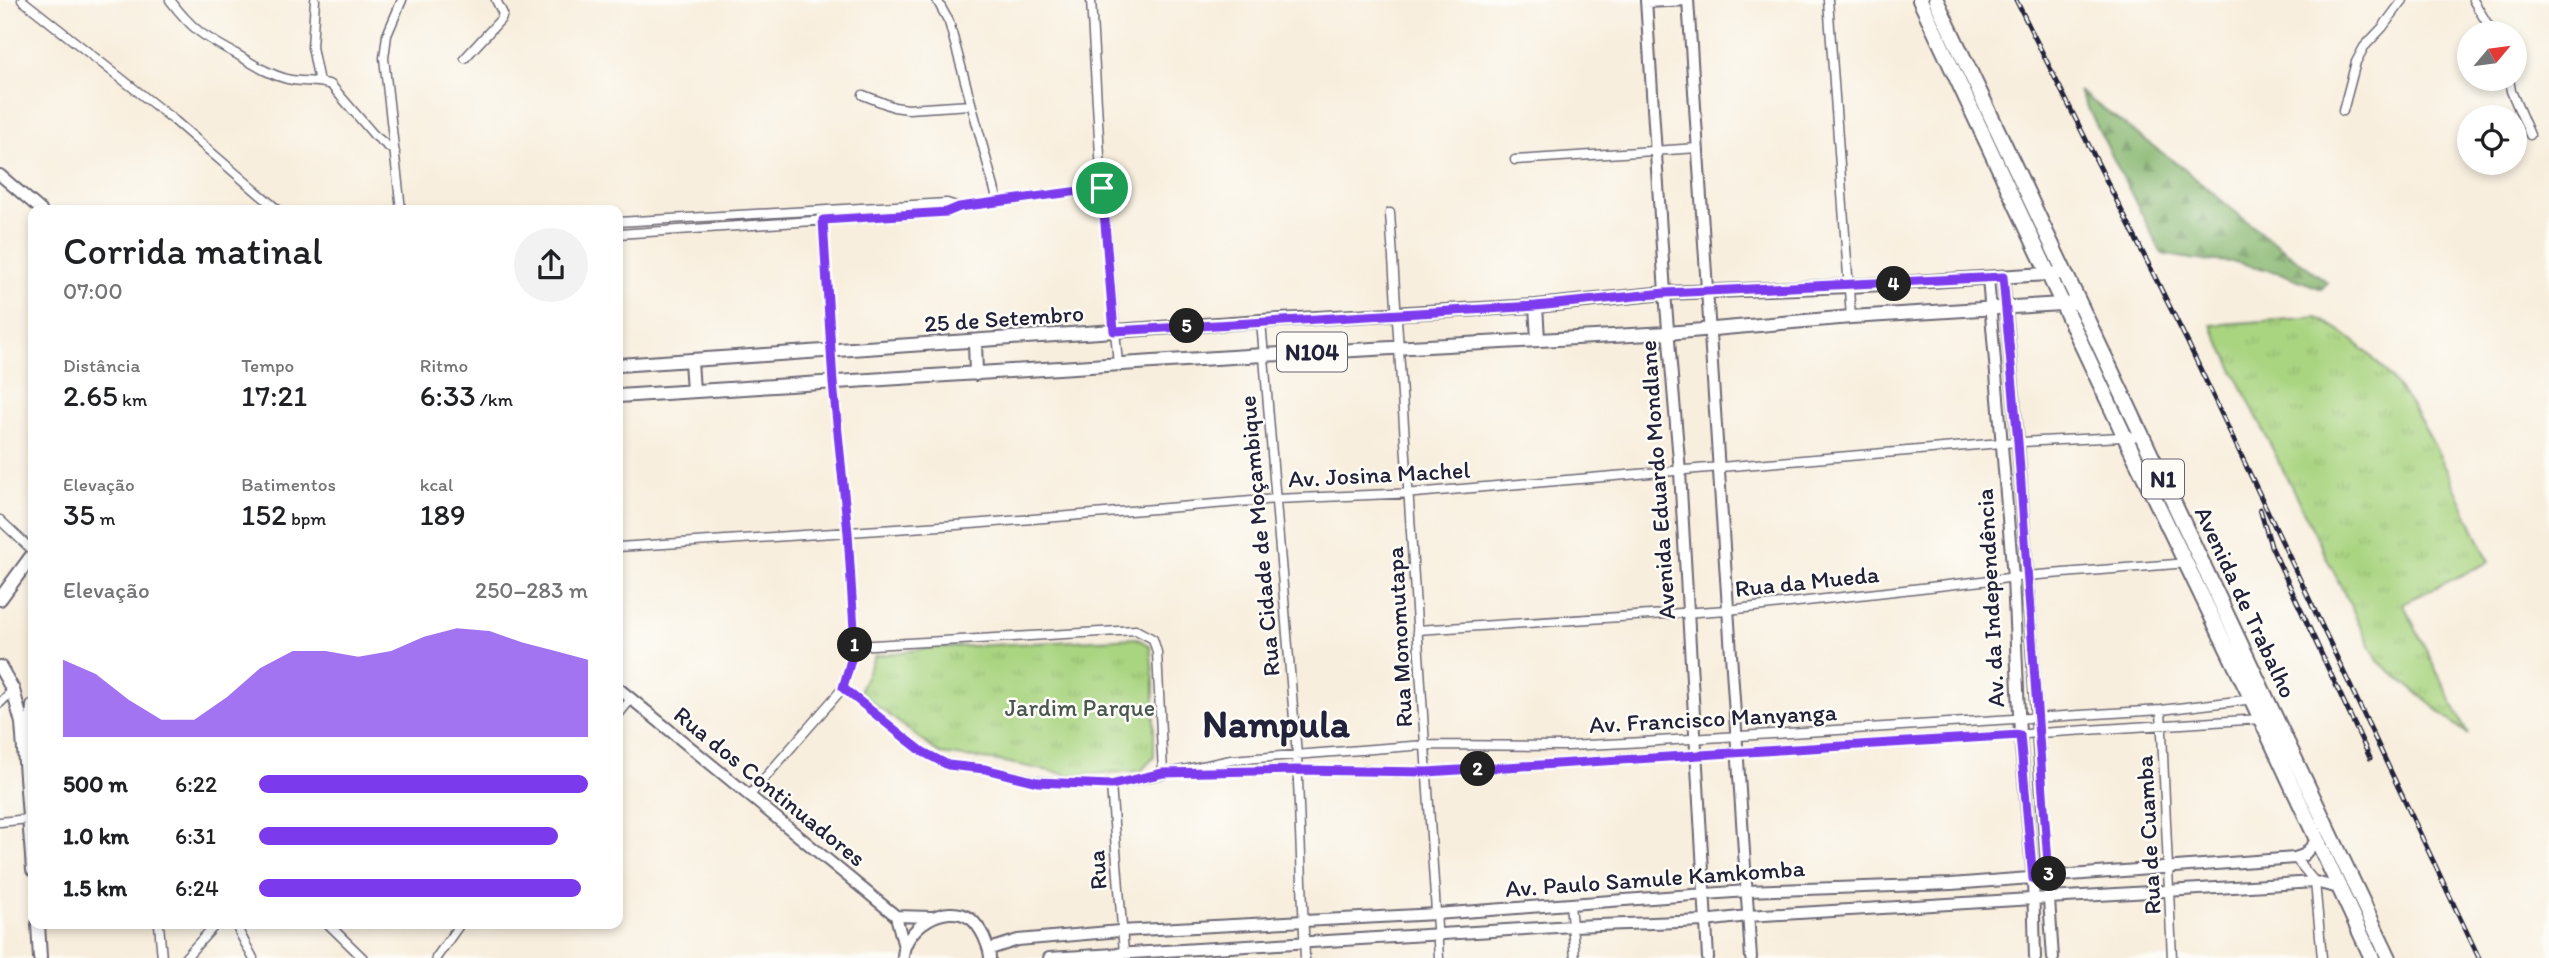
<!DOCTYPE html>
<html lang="pt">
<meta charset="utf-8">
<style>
:root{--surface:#fff;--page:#f2f2f2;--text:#202124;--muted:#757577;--accent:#7c3aed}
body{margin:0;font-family:Itim,sans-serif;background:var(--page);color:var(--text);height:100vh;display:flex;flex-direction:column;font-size:26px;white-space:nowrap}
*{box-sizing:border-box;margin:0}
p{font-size:23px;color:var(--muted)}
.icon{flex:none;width:38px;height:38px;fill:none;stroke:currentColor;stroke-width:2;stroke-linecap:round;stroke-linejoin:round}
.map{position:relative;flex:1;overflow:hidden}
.panel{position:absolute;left:28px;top:205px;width:595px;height:724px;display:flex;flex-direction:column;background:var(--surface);border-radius:14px;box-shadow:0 4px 10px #0003}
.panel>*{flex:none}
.needle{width:46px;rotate:61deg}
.controls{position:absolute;left:2457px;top:21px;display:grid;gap:14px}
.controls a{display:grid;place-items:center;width:70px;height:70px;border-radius:50%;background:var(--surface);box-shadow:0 4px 10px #0003;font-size:35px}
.pin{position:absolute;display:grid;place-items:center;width:60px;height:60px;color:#fff;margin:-30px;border:4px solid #fff;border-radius:50%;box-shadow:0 2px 7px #0007}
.km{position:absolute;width:35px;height:35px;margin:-18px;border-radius:50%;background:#222;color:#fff;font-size:19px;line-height:35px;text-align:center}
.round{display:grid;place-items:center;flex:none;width:74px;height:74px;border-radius:37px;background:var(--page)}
.overview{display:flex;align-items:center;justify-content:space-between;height:119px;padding:0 35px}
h1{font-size:38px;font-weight:600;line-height:52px}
.stats{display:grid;grid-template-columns:repeat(3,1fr);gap:10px;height:119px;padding:7px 35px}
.stats div{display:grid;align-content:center}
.stats b{font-size:30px;font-weight:600}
.stats small{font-size:19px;font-weight:400}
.stats p{font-size:19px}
.chart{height:196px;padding:14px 35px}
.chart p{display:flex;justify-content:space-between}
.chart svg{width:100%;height:126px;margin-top:7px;fill:var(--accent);opacity:.7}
ul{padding:0 35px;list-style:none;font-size:23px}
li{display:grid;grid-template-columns:112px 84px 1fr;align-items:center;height:52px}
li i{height:18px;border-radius:9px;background:var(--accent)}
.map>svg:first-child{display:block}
.grass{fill:url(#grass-tufts);stroke:#667b5e;stroke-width:2}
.forest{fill:url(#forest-firs);stroke:#546c54;stroke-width:2}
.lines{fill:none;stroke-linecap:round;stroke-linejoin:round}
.street-casing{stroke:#6d6974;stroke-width:11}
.secondary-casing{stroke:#6d6974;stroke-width:14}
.primary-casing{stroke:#6d6974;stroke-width:16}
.highway-casing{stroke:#6d6974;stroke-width:18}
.street{stroke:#fff;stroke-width:8}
.secondary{stroke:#fff;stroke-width:10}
.primary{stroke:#fff;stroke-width:12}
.highway{stroke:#fff;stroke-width:14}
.rail-casing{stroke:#22223b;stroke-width:5}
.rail{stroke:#fdfcf7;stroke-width:2.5;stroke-dasharray:8;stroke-linecap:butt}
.route-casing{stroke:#fff;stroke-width:14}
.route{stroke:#7c3aed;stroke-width:9}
.labels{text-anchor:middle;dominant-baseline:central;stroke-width:5;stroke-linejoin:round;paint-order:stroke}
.shield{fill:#fdfcf7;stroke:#646373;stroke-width:2}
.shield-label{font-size:23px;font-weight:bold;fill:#22223b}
.street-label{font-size:24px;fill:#22223b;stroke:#fdfcf7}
.park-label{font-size:24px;fill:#4a5750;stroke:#fdfcf7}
.town-label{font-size:38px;font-weight:bold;fill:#22223b;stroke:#fdfcf7}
</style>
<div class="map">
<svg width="2549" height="958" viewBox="0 0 2549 958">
<defs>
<pattern id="grass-tufts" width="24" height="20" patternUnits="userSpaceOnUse" patternTransform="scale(1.75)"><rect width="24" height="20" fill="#a9d480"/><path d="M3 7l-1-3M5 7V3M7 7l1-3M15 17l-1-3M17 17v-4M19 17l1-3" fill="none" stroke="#91b670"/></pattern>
<pattern id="forest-firs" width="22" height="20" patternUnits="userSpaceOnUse" patternTransform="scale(1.75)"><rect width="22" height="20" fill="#86b66e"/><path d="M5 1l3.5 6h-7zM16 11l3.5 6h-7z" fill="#6d945c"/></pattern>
</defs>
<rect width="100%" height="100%" fill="#fdfcf7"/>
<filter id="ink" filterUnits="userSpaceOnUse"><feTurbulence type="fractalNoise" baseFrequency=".0143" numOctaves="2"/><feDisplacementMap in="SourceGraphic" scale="14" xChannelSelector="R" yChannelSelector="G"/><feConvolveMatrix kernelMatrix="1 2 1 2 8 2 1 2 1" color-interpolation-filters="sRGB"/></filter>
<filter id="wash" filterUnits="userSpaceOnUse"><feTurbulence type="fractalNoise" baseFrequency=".00686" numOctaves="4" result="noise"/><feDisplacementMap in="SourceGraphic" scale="28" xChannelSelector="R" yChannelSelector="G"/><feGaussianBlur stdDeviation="1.57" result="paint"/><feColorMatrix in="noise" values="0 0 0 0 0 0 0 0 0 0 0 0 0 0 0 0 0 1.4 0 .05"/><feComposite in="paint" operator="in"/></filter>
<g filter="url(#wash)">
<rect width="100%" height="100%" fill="#f8eedd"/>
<!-- grass -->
<path class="grass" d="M2316 317C2411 364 2446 472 2489 562L2403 603 2468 735 2378 661 2211 325Z
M1137 638 1150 646 1154 682V757L1141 771 1070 775 999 761 940 754 859 692 875 656 929 648Z"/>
<!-- forest -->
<path class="forest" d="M2079 91 2184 169 2250 224 2327 282 2322 289 2280 273 2235 262 2196 260 2162 254Z"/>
</g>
<g filter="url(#ink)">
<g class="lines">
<!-- street casing -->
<g class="street-casing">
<path id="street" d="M22 0 175 121 278 210
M170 0C193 31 205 37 238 55 255 65 268 74 287 79 301 83 317 79 331 85L374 135 395 152
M315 0 312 47 319 82
M937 0 949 22 998 202
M1091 0 1101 173 1118 364
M1828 0 1851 317
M2473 0 2493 33
M465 58 501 19 503 14 496 0
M2509 79 2511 91 2530 135
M863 95 894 107 908 109 971 105
M2343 111 2356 62 2364 47 2382 28 2403 0
M1515 160 1698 148
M401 210 384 58 387 35 402 0
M1390 213 1439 958
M618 222 947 203 959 207
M618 234 947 212 959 207 1102 188
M1261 321 1297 755 1305 958
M0 520 33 551
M618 547 971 524 1276 499 1415 493 2001 443 2143 436
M1417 630 1728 610 2026 576 2188 563
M855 646 1136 630 1153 639 1157 652 1163 773
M843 688 923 752 948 765 985 769 1037 781 1111 785 1231 760 1425 745 1568 746 1626 743 2161 710 2254 699
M0 703 13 690
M2161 710 2172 958
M618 715 631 699
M1184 772 1297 770 1427 772 2261 719
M1111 785 1124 953
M749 796 843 688 855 646 848 533 833 383 822 211
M0 822 28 819
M2295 858 2315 882 2322 958
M1570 904 1575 958
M159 924 162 958
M235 924 253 958
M328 924 363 958
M185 958 216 924
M436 958 460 924"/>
</g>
<!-- secondary casing -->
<g class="secondary-casing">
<path id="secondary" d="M1646 0 1665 293 1680 472 1708 958
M1688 0 1751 958
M1646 2 1688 0
M0 175 41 210
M2003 277 2018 442 2053 958
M1988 278 2013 578 2020 735 2033 879 2035 958
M618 688 896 916
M896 916 931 917
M896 916 904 947
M990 949 1018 940 1120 931 1436 914 1747 891 1951 884 2295 858 2304 855 2317 840
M903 958C903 929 945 900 971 919 977 924 981 931 984 937 987 945 990 950 990 958
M1049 958 1573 926 1705 921 1748 916 2315 882 2339 888"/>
</g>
<!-- primary casing -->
<g class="primary-casing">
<path id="primary" d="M1536 306 1538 339
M975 341 976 374
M691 361 693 391
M618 365 1261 321 1536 306 1665 293 1849 286 2063 273
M618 396 1263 355 1668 333 1851 317 2078 303
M0 599 33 554
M0 667 13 690 22 723 33 870
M30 745 33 706
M38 924 40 958"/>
</g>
<!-- highway casing -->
<g class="highway-casing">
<path id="highway" d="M1920 0 2125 437 2252 700 2372 958
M1936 0 2389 958"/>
</g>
<!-- street -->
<use href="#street" class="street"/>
<!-- secondary -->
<use href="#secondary" class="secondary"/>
<!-- primary -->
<use href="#primary" class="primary"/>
<!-- highway -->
<use href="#highway" class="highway"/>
<!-- rail casing -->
<g class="rail-casing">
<path id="rail" d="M2016 0 2188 343 2479 958
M2260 509 2271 546 2370 758"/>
</g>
<!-- rail -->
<use href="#rail" class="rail"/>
</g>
</g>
<g class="lines" filter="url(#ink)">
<!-- route casing -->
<g class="route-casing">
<path id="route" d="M1102 188 1114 331 1536 306 1665 293 2003 277 2018 442 2049 877 2033 879 2020 735 1427 772 1297 770 1163 773 1111 785 1037 782 985 769 948 765 923 752 905 738 843 688 855 646 848 533 833 383 823 220 947 212 959 207Z"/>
</g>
<!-- route -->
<use href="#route" class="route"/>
</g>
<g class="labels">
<!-- shield labels -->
<g class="shield">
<rect x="1277" y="332.5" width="70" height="39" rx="5"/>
<rect x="2142" y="459.5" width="42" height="39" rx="5"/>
</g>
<g class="shield-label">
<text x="1312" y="352">N104</text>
<text x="2163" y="479">N1</text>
</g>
<!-- street labels -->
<g class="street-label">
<text transform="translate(1004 318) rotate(-4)">25 de Setembro</text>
<text transform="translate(1379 474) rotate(-3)">Av. Josina Machel</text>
<text transform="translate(1657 480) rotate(-94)">Avenida Eduardo Mondlane</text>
<text transform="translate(1259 536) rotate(-95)">Rua Cidade de Moçambique</text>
<text transform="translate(1807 581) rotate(-6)">Rua da Mueda</text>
<text transform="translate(1990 598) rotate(-93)">Av. da Independência</text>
<text transform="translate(2246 602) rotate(65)">Avenida de Trabalho</text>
<text transform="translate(1399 637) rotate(-93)">Rua Monomutapa</text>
<text transform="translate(1713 718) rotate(-3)">Av. Francisco Manyanga</text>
<text transform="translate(770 786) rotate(39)">Rua dos Continuadores</text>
<text transform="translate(2148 835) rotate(-93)">Rua de Cuamba</text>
<text transform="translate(1097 870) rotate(-94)">Rua</text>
<text transform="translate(1655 878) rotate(-4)">Av. Paulo Samule Kamkomba</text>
</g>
<!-- park labels -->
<g class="park-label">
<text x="1080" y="707">Jardim Parque</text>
</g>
<!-- town labels -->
<g class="town-label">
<text x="1276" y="724">Nampula</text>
</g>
</g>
</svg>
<div class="controls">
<a><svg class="needle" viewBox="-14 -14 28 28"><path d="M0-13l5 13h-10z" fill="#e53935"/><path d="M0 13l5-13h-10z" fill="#757577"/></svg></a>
<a><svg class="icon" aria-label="locate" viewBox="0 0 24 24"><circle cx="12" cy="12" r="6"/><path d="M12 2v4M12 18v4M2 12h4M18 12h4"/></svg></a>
</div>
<div class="pin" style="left:1102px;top:188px;background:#1e9e55"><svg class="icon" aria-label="arrive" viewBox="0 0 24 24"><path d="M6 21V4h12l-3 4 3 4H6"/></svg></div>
<b class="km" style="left:855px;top:645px">1</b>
<b class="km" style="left:1478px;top:769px">2</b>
<b class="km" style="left:2049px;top:874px">3</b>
<b class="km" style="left:1894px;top:284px">4</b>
<b class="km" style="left:1187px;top:326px">5</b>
<section class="panel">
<div class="overview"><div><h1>Corrida matinal</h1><p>07:00</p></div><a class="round"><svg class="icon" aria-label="share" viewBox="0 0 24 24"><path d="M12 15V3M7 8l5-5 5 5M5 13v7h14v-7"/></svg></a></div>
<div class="stats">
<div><p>Distância</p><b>2.65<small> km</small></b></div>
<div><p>Tempo</p><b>17:21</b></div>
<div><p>Ritmo</p><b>6:33<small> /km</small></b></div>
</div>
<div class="stats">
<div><p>Elevação</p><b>35<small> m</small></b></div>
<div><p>Batimentos</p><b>152<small> bpm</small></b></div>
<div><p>kcal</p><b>189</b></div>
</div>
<div class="chart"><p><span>Elevação</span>250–283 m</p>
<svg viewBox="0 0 160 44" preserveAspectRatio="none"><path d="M0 44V17L10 22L20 31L30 38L40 38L50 30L60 20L70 14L80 14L90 16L100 14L110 9L120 6L130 7L140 11L150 14L160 17V44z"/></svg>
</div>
<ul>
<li><b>500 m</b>6:22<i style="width:100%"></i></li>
<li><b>1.0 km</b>6:31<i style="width:91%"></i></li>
<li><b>1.5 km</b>6:24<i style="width:98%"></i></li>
</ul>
</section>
</div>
